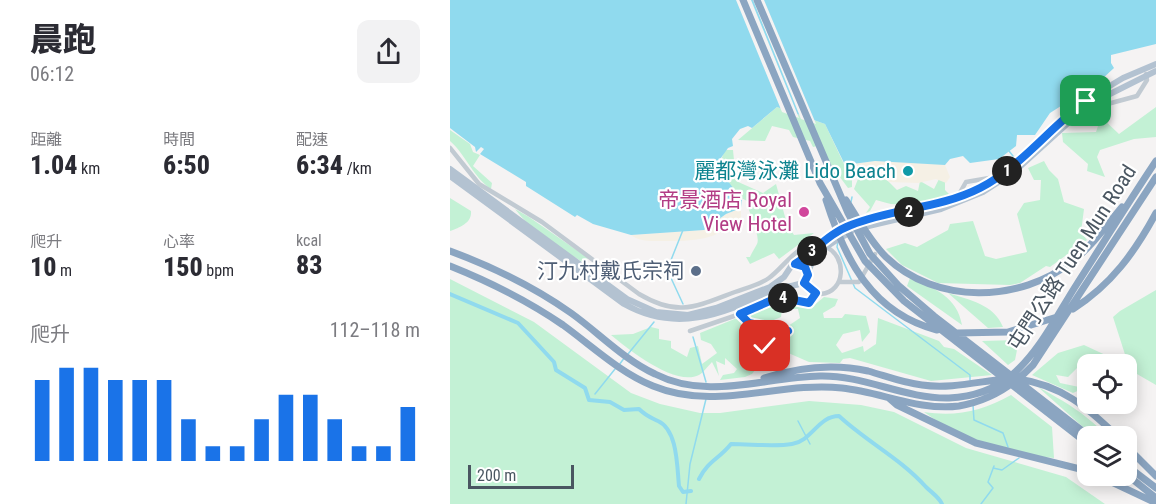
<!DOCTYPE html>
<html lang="zh-TW">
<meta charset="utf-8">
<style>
:root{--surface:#fff;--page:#f2f2f3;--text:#2b2b33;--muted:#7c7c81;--accent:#1a73e8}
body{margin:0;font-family:"Roboto Condensed","Noto Sans TC",sans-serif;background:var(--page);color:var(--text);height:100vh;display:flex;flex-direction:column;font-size:22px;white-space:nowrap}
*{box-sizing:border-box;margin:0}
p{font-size:20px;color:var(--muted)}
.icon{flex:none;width:33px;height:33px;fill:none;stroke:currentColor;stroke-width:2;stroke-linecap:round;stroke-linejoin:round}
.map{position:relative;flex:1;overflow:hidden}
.drawer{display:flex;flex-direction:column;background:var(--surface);width:450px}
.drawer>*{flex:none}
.fabs{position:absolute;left:627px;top:354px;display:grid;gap:12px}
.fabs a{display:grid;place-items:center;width:60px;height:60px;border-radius:12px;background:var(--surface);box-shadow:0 3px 15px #0003;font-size:30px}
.scale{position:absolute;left:18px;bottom:15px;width:106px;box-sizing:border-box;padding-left:6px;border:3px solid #4a5661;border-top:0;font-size:16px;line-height:21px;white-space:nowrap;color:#4a5661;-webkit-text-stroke:4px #fff;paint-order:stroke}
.pin{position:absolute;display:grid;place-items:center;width:51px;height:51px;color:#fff;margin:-26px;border-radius:12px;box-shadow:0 3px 9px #0006}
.km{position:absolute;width:30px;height:30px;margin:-15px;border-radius:50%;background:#222;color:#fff;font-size:16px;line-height:30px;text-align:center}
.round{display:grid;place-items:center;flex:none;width:63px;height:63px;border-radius:12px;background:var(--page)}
.summary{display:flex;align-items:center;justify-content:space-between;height:102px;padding:0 30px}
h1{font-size:33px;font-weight:800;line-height:45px}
.metrics{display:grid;grid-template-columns:repeat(3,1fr);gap:9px;height:102px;padding:6px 30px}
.metrics div{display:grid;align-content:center}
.metrics b{font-size:26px;font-weight:800}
.metrics small{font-size:16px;font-weight:400}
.metrics p{font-size:16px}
.chart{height:168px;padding:12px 30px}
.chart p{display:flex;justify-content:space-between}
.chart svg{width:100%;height:108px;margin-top:6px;stroke:var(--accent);stroke-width:6}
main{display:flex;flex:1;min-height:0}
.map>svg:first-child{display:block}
.green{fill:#c3f1d5}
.sand{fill:#f5f0e5}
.water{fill:#90daee}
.pier{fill:#f5f3f3}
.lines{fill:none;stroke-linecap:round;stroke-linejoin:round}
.stream{stroke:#90daee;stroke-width:1.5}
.canal{stroke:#90daee;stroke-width:4}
.minor{stroke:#c1cad2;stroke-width:4.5}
.major{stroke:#b3c2d1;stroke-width:6}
.highway{stroke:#8ba5c1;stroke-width:7}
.route-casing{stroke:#fff;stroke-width:12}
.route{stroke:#1a73e8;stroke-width:8}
.culture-dot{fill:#0f9aa8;stroke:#fff;stroke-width:2}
.hotel-dot{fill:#d1479c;stroke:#fff;stroke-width:2}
.service-dot{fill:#5c6f8a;stroke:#fff;stroke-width:2}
.labels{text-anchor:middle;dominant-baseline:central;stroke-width:4.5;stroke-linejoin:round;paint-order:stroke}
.culture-label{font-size:21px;fill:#0d838f;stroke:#fff;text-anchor:end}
.hotel-label{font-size:21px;fill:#b23c85;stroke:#fff;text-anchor:end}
.street-label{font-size:21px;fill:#4a5661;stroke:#fff}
.service-label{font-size:21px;fill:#4e5e75;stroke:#fff;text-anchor:end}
</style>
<main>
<section class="drawer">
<div class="summary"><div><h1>晨跑</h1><p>06:12</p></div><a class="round"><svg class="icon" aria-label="share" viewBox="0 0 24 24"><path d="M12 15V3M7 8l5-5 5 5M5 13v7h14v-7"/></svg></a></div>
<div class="metrics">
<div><p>距離</p><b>1.04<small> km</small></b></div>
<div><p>時間</p><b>6:50</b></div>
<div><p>配速</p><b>6:34<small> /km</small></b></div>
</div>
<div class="metrics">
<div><p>爬升</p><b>10<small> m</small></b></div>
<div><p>心率</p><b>150<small> bpm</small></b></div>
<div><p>kcal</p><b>83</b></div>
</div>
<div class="chart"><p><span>爬升</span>112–118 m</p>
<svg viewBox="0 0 160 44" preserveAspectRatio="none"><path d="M5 44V11M15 44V6M25 44V6M35 44V11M45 44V11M55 44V11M65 44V27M75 44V38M85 44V38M95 44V27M105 44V17M115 44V17M125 44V27M135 44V38M145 44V38M155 44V22"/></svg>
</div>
</section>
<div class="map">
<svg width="706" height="504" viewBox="0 0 706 504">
<rect width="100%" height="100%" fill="#f5f3f3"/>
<!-- green -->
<path class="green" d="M327 107 375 124 402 181V187L398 188 367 146 363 147 360 141 343 137 339 130 322 126 315 141 288 140Z
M706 107V137L684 139 650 150 647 157 655 177 637 171 638 164 613 142 612 133 646 132 651 117 669 134Z
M0 130 20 144 23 152 30 155 23 166 42 183 41 189C23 177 16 155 0 141Z
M275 150H283L286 181 313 193 326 184 337 224 344 235 364 233 329 259 324 253 300 264 296 257H300C302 252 305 248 307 244 311 236 298 213 297 201L280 192 267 170Z
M594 161 599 170 608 179 614 202 634 209 631 232 637 240 600 267 596 266 570 283 560 285 488 283 452 265 436 249 455 243 467 247 498 230 500 224 523 221 535 256 546 259 577 252 567 214 574 203 590 200 591 180H584L578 168Z
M414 167 433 176 447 190 456 186 468 191 470 181 484 189 490 177 495 179V190L500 195C481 200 459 206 441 204 435 203 431 201 426 200L420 211 416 213 420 207 404 189 408 179 411 181 415 175Z
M0 198 21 211C22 223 10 227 0 231Z
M65 209 79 217 138 258 134 263C110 248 82 232 65 209Z
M460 278C485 288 507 297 512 325L457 286Z
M0 279 84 322 181 393 210 404 250 413H270L359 401 411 405 444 412 516 448 616 477 655 504H0Z
M706 290V385L680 370 663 317 670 311Z
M498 293C519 300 544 304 553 327L538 328Z
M374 297 388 299 385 306 373 313 374 318H392L395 314 416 316 420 332 412 342 410 330 393 334 386 345 392 353 413 346 414 352 426 344 428 318 489 341 494 347 504 349 542 375 481 381 400 358 393 359 390 363 359 362 336 352 315 357 302 374 295 377 270 380 273 375 284 373 287 369 275 358V365L266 361 269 376 262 362C258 366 253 373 249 375 225 387 178 349 161 335L183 334 201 327 209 329V339L221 341V348L237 357 240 348 248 346 252 364 267 353 261 344 251 340 250 333 287 318 298 327 332 330 350 318 348 309H320L332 310 331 317C317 323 310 327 295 318L296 314 308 311 320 301 334 299 351 307H362Z
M569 340 565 360 558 365 532 341Z
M634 345 664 359 667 364H638L637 376 629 366 618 377 606 375 610 383 634 388 623 393 582 375 608 353Z
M588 387C616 402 636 414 657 436L642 435Z
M561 395 602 427 604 458C558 455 511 439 474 412 506 417 533 411 561 395Z"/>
<!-- sand -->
<path class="sand" d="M425 161 489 164 495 165 500 177 496 183 486 179 468 183 440 182 416 169 398 171 395 165Z
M291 208V218C265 241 245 241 212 241 201 241 190 242 181 235L254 230 276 214Z"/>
<!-- water -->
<path class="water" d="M0 0H706V44L661 55V63L664 68 651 80 643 75 636 82V86L629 85 625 97 600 113 585 135H567L566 146 549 159 520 163 513 156 500 159 495 165 425 161 395 165 375 124 327 107 302 128 298 126 290 129 282 139 283 146 278 148 266 165 292 200 291 208 276 214 254 230 181 235 143 224 127 215 125 217 76 186V182L30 154 34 149 31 147 26 152 25 147 0 128Z"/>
<!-- pier -->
<path class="pier" d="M286 0H301L349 118 332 112Z
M303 0H314L366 124 351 119Z"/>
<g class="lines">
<!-- stream -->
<path class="stream" d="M559 151 563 156
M401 202 402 197
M388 241 387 247 405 288 520 375V380
M233 304 221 278 219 265 233 230
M243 337 256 382
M178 354 204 322
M169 365 175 357
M145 394 165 369
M523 405 524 420 553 433 558 447
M348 421 360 444
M543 468 552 470 569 458
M236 504 240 464 256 399
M531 504 543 488 538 482 544 466"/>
<!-- canal -->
<path class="canal" d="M0 294 68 323 104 362 106 370 135 388 139 400 160 402 174 410 189 409C196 416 200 417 208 421 228 430 227 468 229 486L233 492 241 491
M249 479C258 461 269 459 281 444 301 444 324 447 342 444 362 441 368 416 389 416 417 442 450 458 476 487 482 493 489 497 492 504"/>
<!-- minor -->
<path class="minor" d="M639 109 687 96 697 80 696 74
M0 148 29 184 92 222 189 294C228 317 245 307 285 292 296 288 309 285 319 278 336 266 351 236 376 247 397 256 396 292 371 294L361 291 354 283
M508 196 516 182 545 177
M390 282H409L425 254
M290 314 299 323 338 331
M240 331 290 314 323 298 355 304 366 293
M307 363 315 346 338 331"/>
<!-- major -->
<path class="major" d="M0 169 177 299 206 312 238 315 266 308 320 287 334 277 342 265 398 226 491 204 532 187 560 168 613 119 643 96 673 78 706 64
M0 176 174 304C229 335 275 312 328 289 338 285 351 287 357 278 360 254 380 243 401 232
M410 228 491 209 533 192 564 172 617 124 648 100 706 71"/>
<!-- highway -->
<path class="highway" d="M293 0 370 183 415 261 454 301 638 444
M307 0 398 213 420 254 449 286 484 316 639 436
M376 200C395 260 422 313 487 330
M396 200C408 219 420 241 436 257 486 305 570 303 623 261 642 246 657 225 672 207
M0 251C43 267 83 286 121 313 149 333 173 359 205 374 258 401 313 377 370 376 414 375 455 399 499 398 521 397 544 390 562 375 589 352 606 317 625 287 652 245 678 203 706 161
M0 266C40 282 78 301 113 325 142 346 169 372 203 386 266 412 328 381 392 388 431 392 469 411 509 406 539 401 562 387 583 365L706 177
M623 309C661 285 685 252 706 213
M507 333 558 332 607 317
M314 378C349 367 383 363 418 371 436 376 453 383 472 385 499 389 527 382 554 379
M568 379C611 385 637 407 667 436
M439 398 447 405 526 443 638 471
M676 446 706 476
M676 465 706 488
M676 474 706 498
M649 476 706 503"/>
</g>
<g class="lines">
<!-- route casing -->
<g class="route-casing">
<path id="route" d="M315 346 338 331 299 323 290 314 329 297 359 303 366 293 354 283 358 275 355 267 345 264C364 252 379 233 401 225 443 208 489 209 530 188 571 167 599 128 636 101"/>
</g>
<!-- route -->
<use href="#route" class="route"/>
</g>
<!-- markers -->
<circle class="culture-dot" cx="458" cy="171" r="6"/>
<circle class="hotel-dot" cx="354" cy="212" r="6"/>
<circle class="service-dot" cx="246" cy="271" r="6"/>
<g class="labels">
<!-- culture labels -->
<g class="culture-label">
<text x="446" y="171">麗都灣泳灘 Lido Beach</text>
</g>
<!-- hotel labels -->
<g class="hotel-label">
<text x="342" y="200">帝景酒店 Royal<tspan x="342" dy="24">View Hotel</tspan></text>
</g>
<!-- street labels -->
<g class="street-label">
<text transform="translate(622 258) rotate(-57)">屯門公路 Tuen Mun Road</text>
</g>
<!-- service labels -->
<g class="service-label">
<text x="234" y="271">汀九村戴氏宗祠</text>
</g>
</g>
</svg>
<div class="fabs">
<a><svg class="icon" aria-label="locate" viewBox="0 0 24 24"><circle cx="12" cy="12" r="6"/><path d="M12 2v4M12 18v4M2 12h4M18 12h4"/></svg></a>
<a><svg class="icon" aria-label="layers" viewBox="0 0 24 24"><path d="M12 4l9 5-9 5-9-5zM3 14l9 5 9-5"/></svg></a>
</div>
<div class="scale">200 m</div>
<div class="pin" style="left:636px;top:101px;background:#1e9e55"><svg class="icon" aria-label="arrive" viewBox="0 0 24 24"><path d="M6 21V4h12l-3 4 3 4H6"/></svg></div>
<div class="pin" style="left:315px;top:346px;background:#d93025"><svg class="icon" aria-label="check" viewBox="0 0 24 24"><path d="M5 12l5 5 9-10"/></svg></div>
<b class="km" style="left:557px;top:171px">1</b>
<b class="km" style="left:459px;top:212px">2</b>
<b class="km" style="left:362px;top:251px">3</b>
<b class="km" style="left:333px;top:298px">4</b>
</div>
</main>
